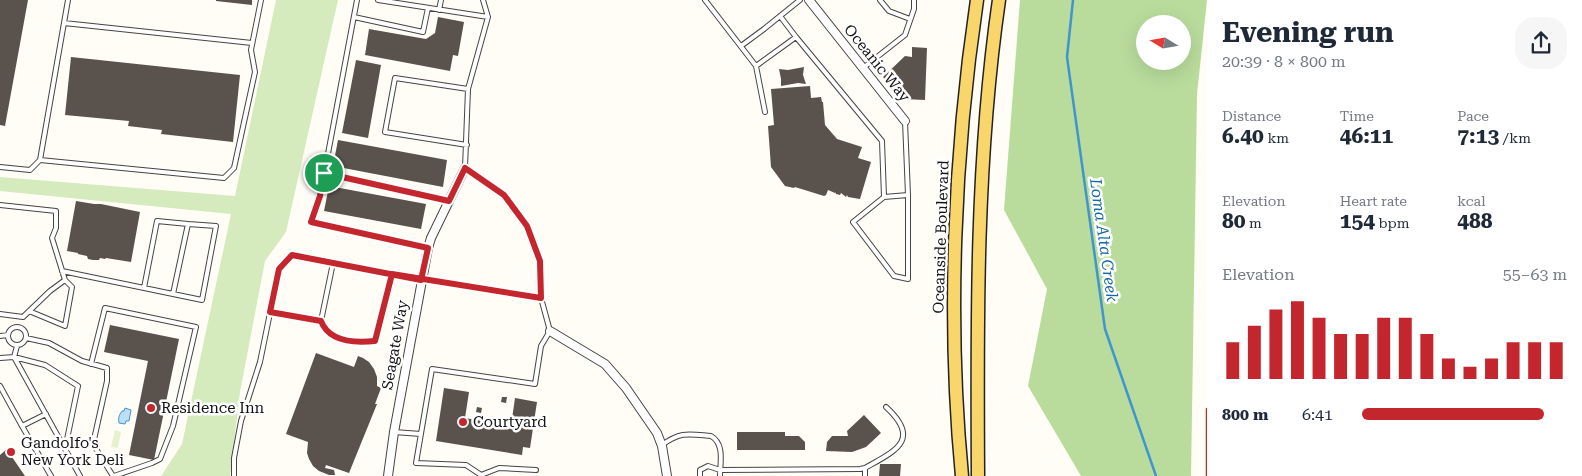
<!DOCTYPE html>
<meta charset="utf-8">
<style>
:root{--surface:#fff;--page:#f6f6f7;--text:#1f2937;--muted:#747a83;--accent:#c4262e}
body{margin:0;font-family:"Roboto Serif",serif;background:var(--page);color:var(--text);height:100vh;display:flex;flex-direction:column;font-size:19px;white-space:nowrap}
*{box-sizing:border-box;margin:0}
p{font-size:16px;color:var(--muted)}
.icon{flex:none;width:28px;height:28px;fill:none;stroke:currentColor;stroke-width:2;stroke-linecap:round;stroke-linejoin:round}
.map{position:relative;flex:1;overflow:hidden}
.panel{display:flex;flex-direction:column;background:var(--surface);width:375px}
.panel>*{flex:none}
.needle{width:32px;rotate:281deg}
.tools{position:absolute;left:1136px;top:15px;display:grid;gap:10px}
.tools a{display:grid;place-items:center;width:55px;height:55px;border-radius:50%;background:var(--surface);box-shadow:0 5px 20px #0002;font-size:25px}
.pin{position:absolute;display:grid;place-items:center;width:42px;height:42px;color:#fff;margin:-21px;border:2px solid #fff;border-radius:50%;box-shadow:0 1px 5px #0007}
.round{display:grid;place-items:center;flex:none;width:52px;height:52px;border-radius:20px;background:var(--page)}
.overview{display:flex;align-items:center;justify-content:space-between;height:85px;padding:0 15px}
h1{font-size:28px;font-weight:700;line-height:38px}
.stats{display:grid;grid-template-columns:repeat(3,1fr);gap:8px;height:85px;padding:5px 15px}
.stats div{display:grid;align-content:center}
.stats b{font-size:21px;font-weight:700}
.stats small{font-size:14px;font-weight:400}
.stats p{font-size:14px}
.chart{height:140px;padding:10px 15px}
.chart p{display:flex;justify-content:space-between}
.chart svg{width:100%;height:90px;margin-top:5px;stroke:var(--accent);stroke-width:6}
ul{padding:0 15px;list-style:none;font-size:16px}
li{display:grid;grid-template-columns:80px 60px 1fr;align-items:center;height:38px}
li i{height:12px;border-radius:6px;background:var(--accent)}
main{display:flex;flex:1;min-height:0}
.map>svg:first-child{display:block}
.green{fill:#d5ebbd}
.forest{fill:#b9dc9c;fill-rule:evenodd}
.pitch{fill:#e6f2cf}
.water{fill:#b9e0f7;stroke:#3f96cf}
.lines{fill:none;stroke-linecap:round;stroke-linejoin:round}
.stream{stroke:#3f96cf;stroke-width:2.5}
.building{fill:#5a524d}
.lane-casing{stroke:#444;stroke-width:6}
.street-casing{stroke:#444;stroke-width:10}
.primary-casing{stroke:#222;stroke-width:15}
.lane{stroke:#fff;stroke-width:4}
.street{stroke:#fff;stroke-width:8}
.primary{stroke:#f9d66b;stroke-width:12}
.rail{stroke:#c4262e;stroke-width:2.5}
.route-casing{stroke:#fff;stroke-width:10}
.route{stroke:#c4262e;stroke-width:6}
.poi-dot{fill:#c4262e;stroke:#fff;stroke-width:2}
.labels{text-anchor:middle;dominant-baseline:central;stroke-width:5;stroke-linejoin:round;paint-order:stroke}
.street-label{font-size:15px;fill:#111;stroke:#fff}
.poi-label{font-size:15px;fill:#111;stroke:#fff;text-anchor:start}
.water-label{font-size:16px;font-style:italic;fill:#1768a6;stroke:#fff}
</style>
<main>
<div class="map">
<svg width="1207" height="476" viewBox="0 0 1207 476">
<rect width="100%" height="100%" fill="#fffdf5"/>
<!-- green -->
<path class="green" d="M276 0H338L286 232 265 261 240 392 230 476H161L182 444 231 214 0 191V177L235 196Z"/>
<!-- forest -->
<path class="forest" d="M1020 0H1207L1197 94 1191 476H1081L1028 386 1047 289 1004 210ZM1145 24H1182V61H1145Z"/>
<!-- pitch -->
<path class="pitch" d="M115 430 121 432 118 448 111 447Z"/>
<!-- water -->
<path class="water" d="M125 408 131 410 129 421H126L125 424 119 423C118 418 119 415 122 411H124Z"/>
<g class="lines">
<!-- stream -->
<path class="stream" d="M1073 0 1067 57 1105 329 1156 476"/>
</g>
<!-- building -->
<path class="building" d="M0 0H28L5 126 0 125Z
M216 0H252V5L216 1Z
M438 17 464 22 458 56 453 55 450 71 365 55 369 29 426 39 435 33Z
M912 47 927 48 925 100 903 99 883 77 905 56 912 57Z
M71 57 240 75 233 142 161 134 162 130 128 126 129 121 65 115Z
M356 60 381 65 368 138 342 133Z
M804 67 803 75 806 84 798 83 781 86V79L779 69 788 70Z
M810 86 811 98 821 97 822 102H823L825 125 837 139 862 147 858 158 871 162 860 199 848 197 847 195 846 197 841 193 840 195 836 194 835 192V193L828 190 826 195 824 196 795 187 794 188 785 186 771 167 768 126 774 125 771 89Z
M338 140 447 160 443 187 333 166Z
M329 186 426 204 421 229 324 211Z
M76 201 94 204H101L140 212 131 262 106 258 105 259 100 258 99 260H93L88 259 87 256 78 254V253L67 251Z
M110 325 179 339 154 460 129 455 148 361 104 352Z
M316 353 354 367 358 356 363 358 369 362 374 369 377 377V386L381 388 375 404H377L349 473 326 465 325 468 334 470 335 475H329L319 471 313 466 309 459 307 453 308 442 286 434Z
M444 388 469 392 465 418 511 426 515 398 537 402 530 448 523 447 522 455 436 441Z
M502 397H507L506 403 501 402Z
M477 407 482 408 481 413 476 412Z
M864 415 881 433 866 447 852 452 826 451 827 442 832 436H848L847 431Z
M737 432H785V436H799L805 442V450H737Z
M8 448H11L14 451 12 457 25 476H0V455Z
M880 464H901L900 476H879Z"/>
<g class="lines">
<!-- lane casing -->
<g class="lane-casing">
<path id="lane" d="M357 0 320 196 311 222 428 248
M378 0 488 17
M483 0 488 17 468 89 465 168 504 195 527 226 540 261 541 298 550 331 541 346 535 384 432 369 416 463 466 465 481 475 499 468 536 470
M705 0 756 66 796 37 780 16
M880 0 889 11 910 19
M439 10 441 0
M354 17 423 32 428 8
M64 23 252 43
M796 37 882 141 884 197 853 222 894 276 908 279V195L905 121
M741 46 764 29 800 0
M756 66 765 112
M863 68 905 35 914 9V0
M467 145 385 132 395 78 468 89
M40 160 68 0
M0 167 30 170 40 160 224 178 234 168 255 72 251 50 261 0
M324 173 449 201
M884 197 908 195
M0 205 56 211V228L52 238 65 280 72 287 65 326 29 311
M333 263 321 321C329 342 356 343 375 341L392 274
M62 271 202 300 216 226 188 224 173 294
M144 288 157 221 188 224
M270 312 321 321
M0 314 23 317 50 291 65 280
M8 336a9 9 0 1 1 18 0a9 9 0 1 1-18 0Z
M0 336 8 335
M26 338 49 343 82 361 107 368V381L93 444 113 476
M0 358 14 357 17 346
M91 364 105 308 196 327 173 426 160 459 152 463 114 476
M0 386 22 426 51 476
M22 426 46 414
M394 432 421 434
M662 445C681 431 689 434 711 436 725 444 720 463 720 476
M65 449 78 386 45 365 14 357 80 476
M234 476V458L241 421 260 362 279 269 292 255 421 280 541 298
M700 476V470L708 466 720 470 860 469 865 468C895 451 922 440 886 407
M865 476V468"/>
</g>
<!-- street casing -->
<g class="street-casing">
<path id="street" d="M809 0 905 121
M550 331 605 364 626 388 657 433 662 446 667 476
M388 476 394 432 428 248 431 238 465 168"/>
</g>
<!-- primary casing -->
<g class="primary-casing">
<path id="primary" d="M962 476C947 321 954 154 977 0
M978 476C977 317 976 158 999 0"/>
</g>
<!-- lane -->
<use href="#lane" class="lane"/>
<!-- street -->
<use href="#street" class="street"/>
<!-- primary -->
<use href="#primary" class="primary"/>
<!-- rail -->
<path class="rail" d="M1207 476V409"/>
</g>
<g class="lines">
<!-- route casing -->
<g class="route-casing">
<path id="route" d="M324 173 320 196 311 222 428 248 421 280 292 255 279 269 270 312 321 321C329 342 356 343 375 341L392 274 541 298 540 261 527 226 504 195 465 168 449 201 324 173"/>
</g>
<!-- route -->
<use href="#route" class="route"/>
</g>
<!-- markers -->
<g class="poi-dot">
<circle cx="151" cy="408" r="5"/>
<circle cx="463" cy="422" r="5"/>
<circle cx="11" cy="452" r="5"/>
</g>
<g class="labels">
<!-- street labels -->
<g class="street-label">
<text transform="translate(877 63) rotate(51)">Oceanic Way</text>
<text transform="translate(941 237) rotate(-88)">Oceanside Boulevard</text>
<text transform="translate(395 345) rotate(-80)">Seagate Way</text>
</g>
<!-- poi labels -->
<g class="poi-label">
<text x="161" y="408">Residence Inn</text>
<text x="473" y="422">Courtyard</text>
<text x="21" y="443">Gandolfo's<tspan x="21" dy="17">New York Deli</tspan></text>
</g>
<!-- water labels -->
<g class="water-label">
<text transform="translate(1104 240) rotate(82)">Loma Alta Creek</text>
</g>
</g>
</svg>
<div class="tools">
<a><svg class="needle" viewBox="-14 -14 28 28"><path d="M0-13l5 13h-10z" fill="#e53935"/><path d="M0 13l5-13h-10z" fill="#747a83"/></svg></a>
</div>
<div class="pin" style="left:324px;top:173px;background:#1e9e55"><svg class="icon" aria-label="arrive" viewBox="0 0 24 24"><path d="M6 21V4h12l-3 4 3 4H6"/></svg></div>
</div>
<section class="panel">
<div class="overview"><div><h1>Evening run</h1><p>20:39 · 8 × 800 m</p></div><a class="round"><svg class="icon" aria-label="share" viewBox="0 0 24 24"><path d="M12 15V3M7 8l5-5 5 5M5 13v7h14v-7"/></svg></a></div>
<div class="stats">
<div><p>Distance</p><b>6.40<small> km</small></b></div>
<div><p>Time</p><b>46:11</b></div>
<div><p>Pace</p><b>7:13<small> /km</small></b></div>
</div>
<div class="stats">
<div><p>Elevation</p><b>80<small> m</small></b></div>
<div><p>Heart rate</p><b>154<small> bpm</small></b></div>
<div><p>kcal</p><b>488</b></div>
</div>
<div class="chart"><p><span>Elevation</span>55–63 m</p>
<svg viewBox="0 0 160 44" preserveAspectRatio="none"><path d="M5 44V26M15 44V18M25 44V10M35 44V6M45 44V14M55 44V22M65 44V22M75 44V14M85 44V14M95 44V22M105 44V34M115 44V38M125 44V34M135 44V26M145 44V26M155 44V26"/></svg>
</div>
<ul>
<li><b>800 m</b>6:41<i style="width:89%"></i></li>
</ul>
</section>
</main>
